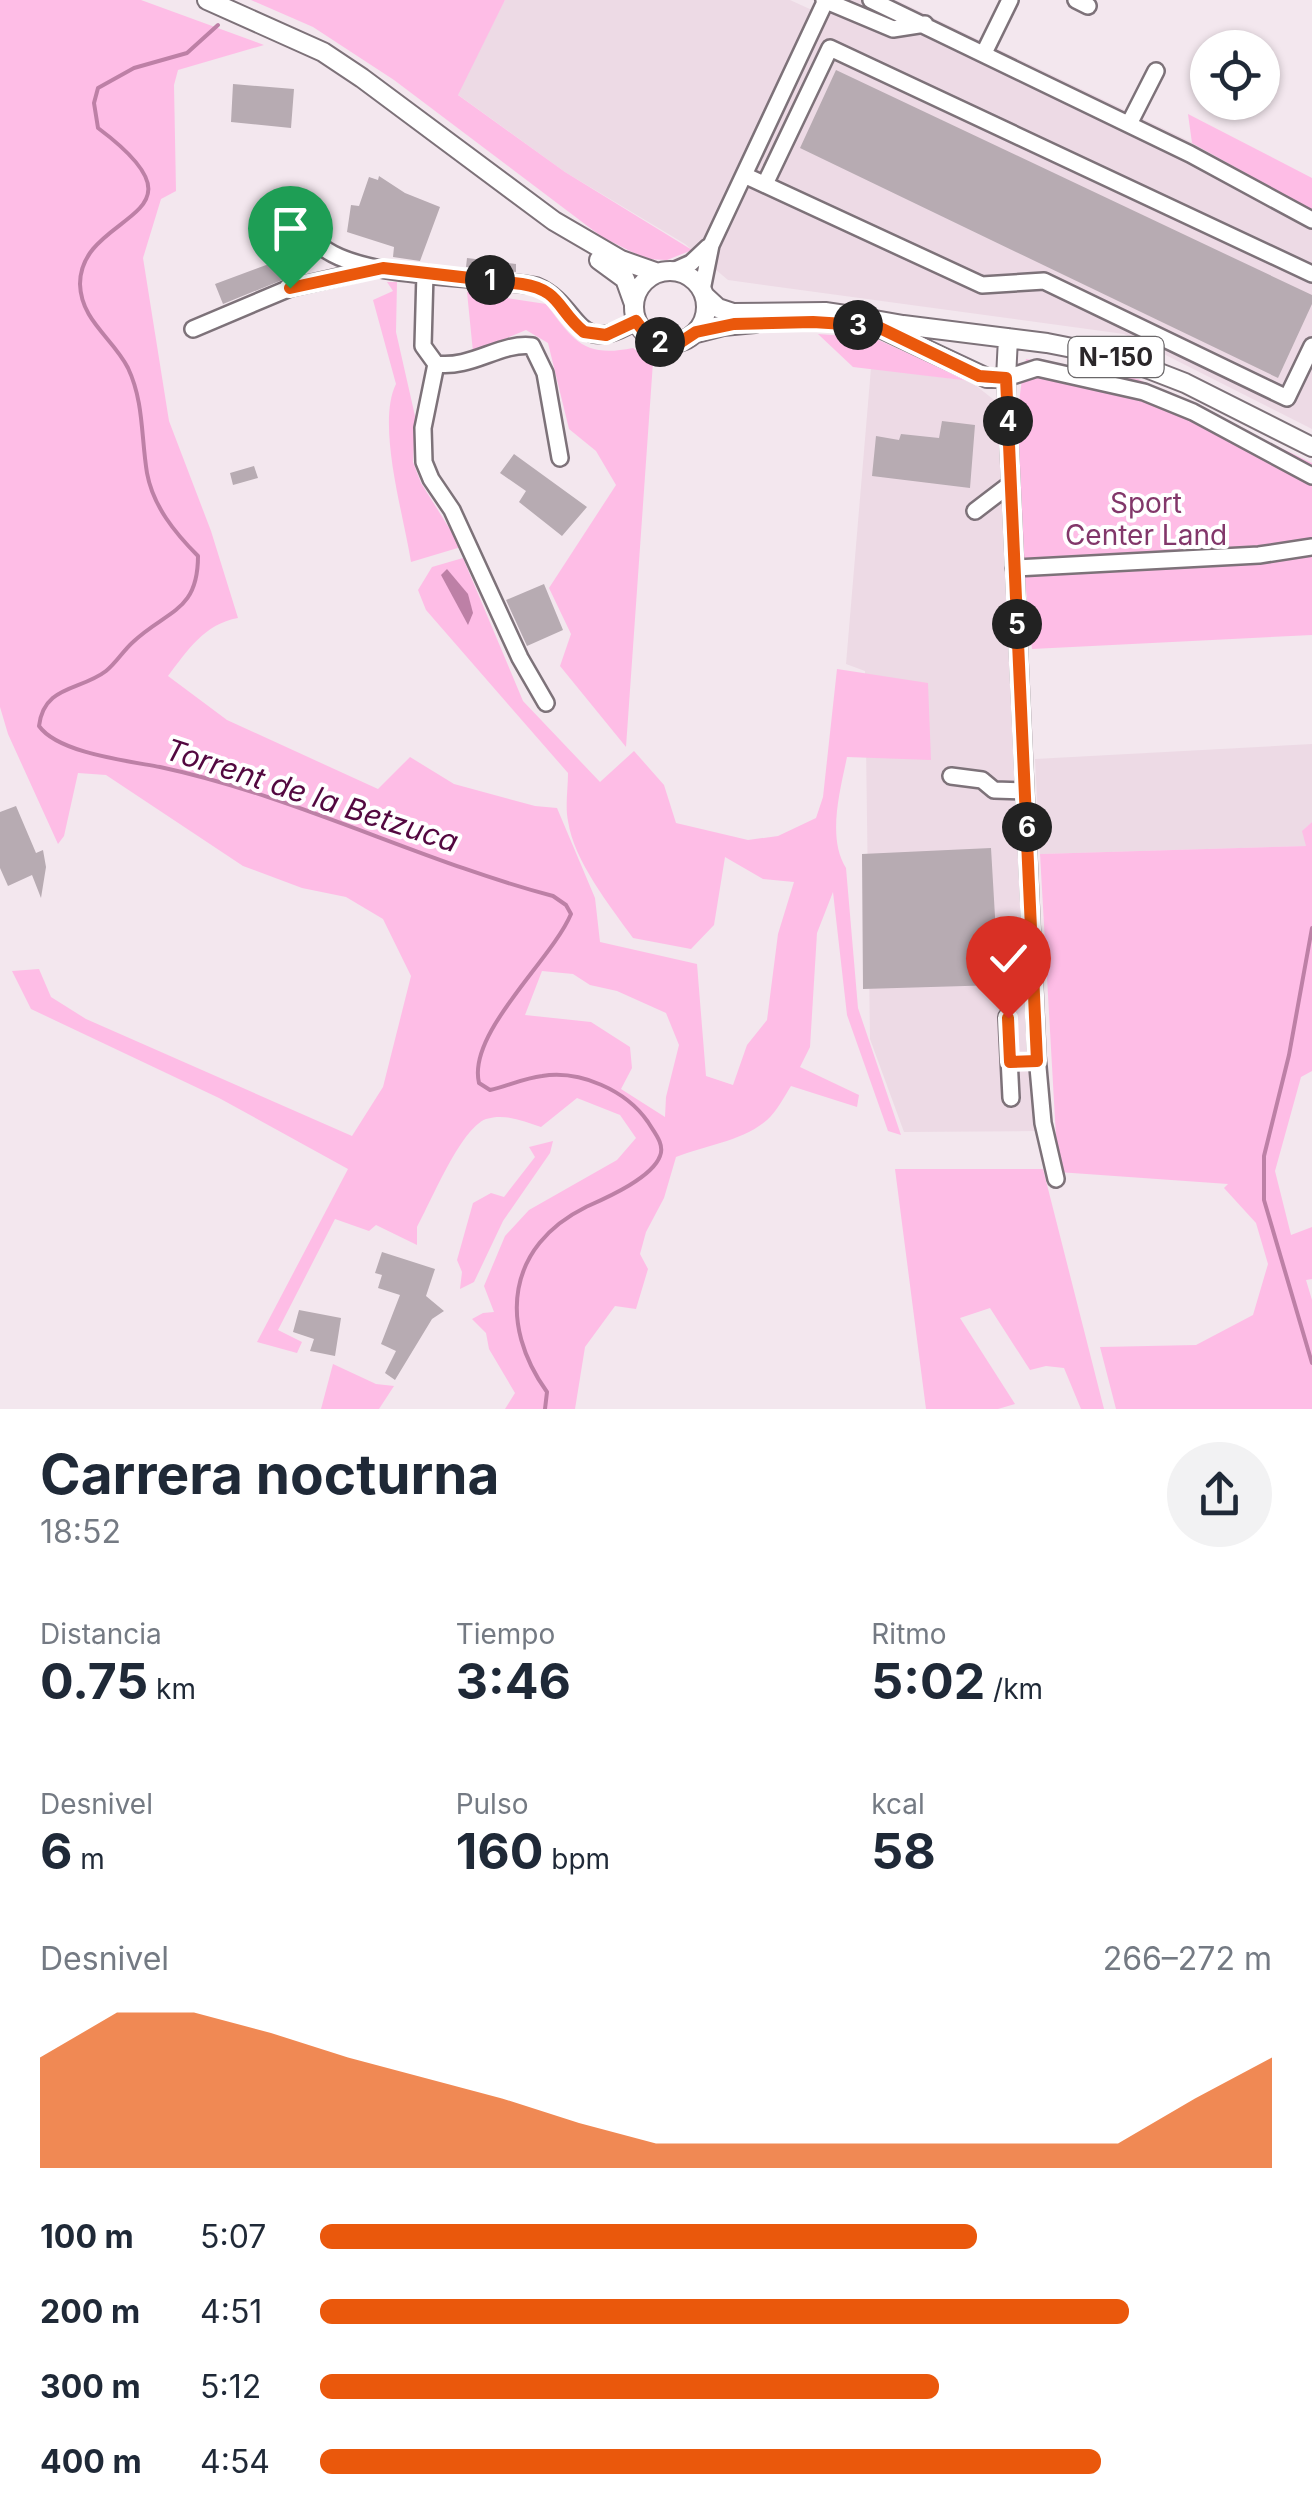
<!DOCTYPE html>
<html lang="es">
<meta charset="utf-8">
<style>
:root{--surface:#fff;--page:#f2f2f3;--text:#1f2937;--muted:#747a83;--accent:#ea580c}
body{margin:0;font-family:Inter,sans-serif;background:var(--page);color:var(--text);height:100vh;display:flex;flex-direction:column;font-size:38px;white-space:nowrap}
*{box-sizing:border-box;margin:0}
p{font-size:32px;color:var(--muted)}
.icon{flex:none;width:55px;height:55px;fill:none;stroke:currentColor;stroke-width:2;stroke-linecap:round;stroke-linejoin:round}
.map{position:relative;height:1409px;overflow:hidden}
.sheet{display:flex;flex-direction:column;background:var(--surface);flex:1}
.sheet>*{flex:none}
.buttons{position:absolute;left:1190px;top:30px;display:grid;gap:20px}
.buttons a{display:grid;place-items:center;width:90px;height:90px;border-radius:50%;background:var(--surface);box-shadow:0 2px 8px #0004;font-size:50px}
.pin{position:absolute;display:grid;place-items:center;width:85px;height:85px;color:#fff;margin:-102px -42px;border-radius:50% 50% 50% 0;rotate:-45deg;box-shadow:0 0 10px #0007}
.pin .icon{rotate:45deg}
.km{position:absolute;width:50px;height:50px;margin:-25px;border-radius:50%;background:#222;color:#fff;font-size:28px;line-height:50px;text-align:center}
.round{display:grid;place-items:center;flex:none;width:105px;height:105px;border-radius:52px;background:var(--page)}
.head{display:flex;align-items:center;justify-content:space-between;height:170px;padding:0 40px}
h1{font-size:55px;font-weight:700;line-height:75px}
.figures{display:grid;grid-template-columns:repeat(3,1fr);gap:15px;height:170px;padding:10px 40px}
.figures div{display:grid;align-content:center}
.figures b{font-size:50px;font-weight:700}
.figures small{font-size:28px;font-weight:400}
.figures p{font-size:28px}
.chart{height:280px;padding:20px 40px}
.chart p{display:flex;justify-content:space-between}
.chart svg{width:100%;height:180px;margin-top:10px;fill:var(--accent);opacity:.7}
ul{padding:0 40px;list-style:none;font-size:32px}
li{display:grid;grid-template-columns:160px 120px 1fr;align-items:center;height:75px}
li i{height:25px;border-radius:12px;background:var(--accent)}
.map>svg:first-child{display:block}
.built{fill:#eddae5}
.green{fill:#febde6;fill-rule:evenodd}
.water{fill:#bd80a6}
.lines{fill:none;stroke-linecap:round;stroke-linejoin:round}
.stream{stroke:#bd80a6;stroke-width:4}
.building{fill:#b7abb2}
.minor-casing{stroke:#7d7279;stroke-width:20}
.major-casing{stroke:#7d7279;stroke-width:22}
.minor{stroke:#fff;stroke-width:15}
.major{stroke:#fff;stroke-width:18}
.route-casing{stroke:#fff;stroke-width:20}
.route{stroke:#ea580c;stroke-width:12}
.labels{text-anchor:middle;dominant-baseline:central;stroke-width:8;stroke-linejoin:round;paint-order:stroke}
.shield{fill:#fff;stroke:#6a6769;stroke-width:2.5}
.shield-label{font-size:25px;font-weight:bold;fill:#2a2629}
.park-label{font-size:28px;fill:#82376a;stroke:#fff}
.water-label{font-size:30px;font-style:italic;fill:#530840;stroke:#fff}
</style>
<div class="map">
<svg width="1312" height="1409" viewBox="0 0 1312 1409">
<rect width="100%" height="100%" fill="#f3e7ee"/>
<!-- built -->
<path class="built" d="M505 0H790L812 10 816 0H896L1210 151 1312 209V429L1124 334 728 280 685 244 565 172 457 94Z
M871 368 970 381 998 403 1035 1131 904 1132 870 1039 865 671 846 664Z
M1312 744V822L1303 831 1307 846 1040 854 1035 759Z"/>
<!-- green -->
<path class="green" d="M0 0H141L264 45 178 70 174 85 176 191 161 199 143 258 169 421 211 531 238 618C204 624 187 651 168 676L227 720 378 789 410 757 454 784 535 806 557 808 595 898 600 942 697 964 706 1076 733 1085 747 1045 767 1020 778 934 794 882 763 879 725 857 714 925 691 949 633 938C610 906 574 861 568 821 565 806 568 789 568 773L426 610 418 590 432 567 463 558 523 701 600 782 634 751 664 785 676 823 748 840 778 836 816 818 823 797 837 669 928 683 931 760 847 757C840 791 827 838 846 868L858 1008 901 1135 888 1131 847 1015 833 892 817 933 810 1047 800 1067 859 1095 857 1107 791 1086C784 1097 777 1111 767 1120 743 1141 706 1145 676 1157L664 1198 646 1232 640 1254 648 1269 636 1309 615 1306 585 1347 575 1409H505L515 1393 489 1349 486 1333 472 1319 483 1313 494 1312 484 1286 505 1236 529 1210 617 1160 636 1138 620 1115 577 1098 541 1127C523 1121 505 1113 486 1119 460 1129 431 1202 417 1227V1245L376 1225 369 1231 335 1219 278 1330 302 1342 297 1353 257 1342 348 1169 219 1098 31 1009 12 971 39 969 51 997 86 1019 352 1136 383 1087 411 976 383 919 346 897 302 888 243 866 106 775 78 773 64 836 58 844 8 734 0 707ZM542 971 573 974 590 985 617 991 666 1013 679 1045 666 1097 665 1117 621 1089 632 1068 630 1047 591 1022 525 1015Z
M251 0H505L458 95 565 172 692 250 667 260 646 259 602 237 394 80 313 27Z
M1188 114 1312 178V210L1192 143Z
M387 282H397L396 332 415 416 413 462 421 483 461 547 411 562C404 516 376 424 396 384L373 300 393 291Z
M467 292 546 304C574 341 584 358 633 348L653 362 626 747 560 666 571 634 549 588 616 485 596 451 569 429 548 343 526 330 473 352Z
M818 334 874 338 970 381 853 367Z
M1026 359 1138 379 1312 463V635L1032 649C1024 560 1006 446 1026 359Z
M1312 822V1071L1301 1077 1275 1171 1291 1235 1312 1227V1279L1306 1280 1312 1300V1409H1116L1100 1347 1196 1345 1253 1315 1268 1264 1256 1223 1224 1188 1228 1184 1058 1172 1040 854 1306 846 1302 831Z
M553 1141 550 1153 503 1221 474 1282 460 1289 462 1272 457 1260 473 1203 491 1193 504 1197 535 1157 529 1147Z
M895 1169H1043L1104 1409H1081L1064 1368 1046 1366 1030 1370 990 1308 960 1318 1015 1404 998 1409H926Z
M333 1364 376 1384 394 1386 379 1409H321Z"/>
<!-- water -->
<path class="water" d="M447 569 468 594 473 613 468 625 441 575Z"/>
<g class="lines">
<!-- stream -->
<path class="stream" d="M218 25 187 53 134 68 98 88 94 103 98 128C221 220 80 210 80 284 81 321 113 338 128 368 144 402 141 437 147 473 153 506 175 533 198 556 198 612 167 610 133 642 123 651 116 663 106 671 80 691 44 685 39 726 58 753 128 761 160 767 296 796 420 861 553 896L566 905 571 914C551 961 467 1033 479 1083L490 1090C507 1086 525 1078 542 1076 580 1070 626 1090 648 1122 654 1132 665 1144 660 1156 652 1178 606 1198 586 1207 507 1246 498 1324 547 1392L545 1409
M1312 928 1289 1055 1264 1156V1200L1312 1363"/>
</g>
<!-- building -->
<path class="building" d="M836 70 1312 295V304L1278 378 800 148Z
M233 84 294 89 291 128 231 122Z
M379 176 405 193 440 207 420 261 393 257 394 247 347 232 351 205 359 206 369 177 378 180Z
M285 258 292 276 223 304 215 284Z
M467 258 516 264V272L466 267Z
M942 421 975 425 970 488 872 476 876 436 899 440 901 434 939 438Z
M514 454 587 507 562 536 519 502 526 491 500 473Z
M254 466 258 478 233 485 230 473Z
M544 584 563 630 527 646 506 600Z
M16 806 36 853 43 850 46 867 41 898 32 875 8 886 0 868V812Z
M991 848 999 985 863 989 862 854Z
M382 1252 435 1269 426 1296 444 1311 432 1319 395 1380 385 1373 396 1351 381 1344 400 1295 378 1288 382 1275 375 1273Z
M299 1310 341 1318 335 1356 310 1351 314 1339 293 1332Z"/>
<g class="lines">
<!-- minor casing -->
<g class="minor-casing">
<path id="minor" d="M824 0 893 29 925 24
M871 0 1190 154 1312 220
M1076 0 1088 6
M984 53 1010 0
M1129 124 1156 71
M744 175 982 285 1044 281 1287 398 1312 346
M765 184 830 48 1312 274
M304 228C313 239 321 248 333 254 381 279 479 276 536 286 582 305 573 360 636 321
M673 271 691 263 708 247
M425 273 423 346 436 364C472 369 500 342 532 346L545 373 560 458
M702 290 711 245 826 0
M193 329 290 288 374 269
M436 364 423 428 424 462 431 479 452 510 520 658 546 703
M975 511 1009 485
M1014 568 1259 555 1312 547
M951 776 982 780 994 790 1025 791
M1007 1017 1011 1098
M1056 1179 1043 1123 1037 1056 1006 378 1037 368 1144 392 1193 412 1312 476"/>
</g>
<!-- major casing -->
<g class="major-casing">
<path id="major" d="M207 0 323 52 362 78 554 221 621 260 658 273
M599 260 625 279 634 304
M634 307a36 36 0 1 1 72 0a36 36 0 1 1-72 0Z
M705 296 718 308 733 313 825 312 852 316 903 325 1047 343 1118 357 1185 383 1312 447
M876 326 987 378H1006L1008 338
M696 333 723 326 755 323"/>
</g>
<!-- minor -->
<use href="#minor" class="minor"/>
<!-- major -->
<use href="#major" class="major"/>
</g>
<g class="lines">
<!-- route casing -->
<g class="route-casing">
<path id="route" d="M290 288 383 268 522 284C561 290 557 310 584 332L606 335 636 321 647 336 667 344 681 342 696 332 734 324 813 322 876 326 979 376 1006 378 1037 1061 1010 1062 1008 1018"/>
</g>
<!-- route -->
<use href="#route" class="route"/>
</g>
<g class="labels">
<!-- shield labels -->
<rect class="shield" x="1068.5" y="337" width="95" height="40" rx="8"/>
<g class="shield-label">
<text x="1116" y="357">N-150</text>
</g>
<!-- park labels -->
<g class="park-label">
<text x="1146" y="503">Sport<tspan x="1146" dy="32">Center Land</tspan></text>
</g>
<!-- water labels -->
<g class="water-label">
<text transform="translate(312 795) rotate(18)">Torrent de la Betzuca</text>
</g>
</g>
</svg>
<div class="buttons">
<a><svg class="icon" aria-label="locate" viewBox="0 0 24 24"><circle cx="12" cy="12" r="6"/><path d="M12 2v4M12 18v4M2 12h4M18 12h4"/></svg></a>
</div>
<div class="pin" style="left:290px;top:288px;background:#1e9e55"><svg class="icon" aria-label="arrive" viewBox="0 0 24 24"><path d="M6 21V4h12l-3 4 3 4H6"/></svg></div>
<div class="pin" style="left:1008px;top:1018px;background:#d93025"><svg class="icon" aria-label="check" viewBox="0 0 24 24"><path d="M5 12l5 5 9-10"/></svg></div>
<b class="km" style="left:490px;top:280px">1</b>
<b class="km" style="left:660px;top:342px">2</b>
<b class="km" style="left:858px;top:325px">3</b>
<b class="km" style="left:1008px;top:421px">4</b>
<b class="km" style="left:1017px;top:624px">5</b>
<b class="km" style="left:1027px;top:827px">6</b>
</div>
<section class="sheet">
<div class="head"><div><h1>Carrera nocturna</h1><p>18:52</p></div><a class="round"><svg class="icon" aria-label="share" viewBox="0 0 24 24"><path d="M12 15V3M7 8l5-5 5 5M5 13v7h14v-7"/></svg></a></div>
<div class="figures">
<div><p>Distancia</p><b>0.75<small> km</small></b></div>
<div><p>Tiempo</p><b>3:46</b></div>
<div><p>Ritmo</p><b>5:02<small> /km</small></b></div>
</div>
<div class="figures">
<div><p>Desnivel</p><b>6<small> m</small></b></div>
<div><p>Pulso</p><b>160<small> bpm</small></b></div>
<div><p>kcal</p><b>58</b></div>
</div>
<div class="chart"><p><span>Desnivel</span>266–272 m</p>
<svg viewBox="0 0 160 44" preserveAspectRatio="none"><path d="M0 44V17L10 6L20 6L30 11L40 17L50 22L60 27L70 33L80 38L90 38L100 38L110 38L120 38L130 38L140 38L150 27L160 17V44z"/></svg>
</div>
<ul>
<li><b>100 m</b>5:07<i style="width:69%"></i></li>
<li><b>200 m</b>4:51<i style="width:85%"></i></li>
<li><b>300 m</b>5:12<i style="width:65%"></i></li>
<li><b>400 m</b>4:54<i style="width:82%"></i></li>
</ul>
</section>
